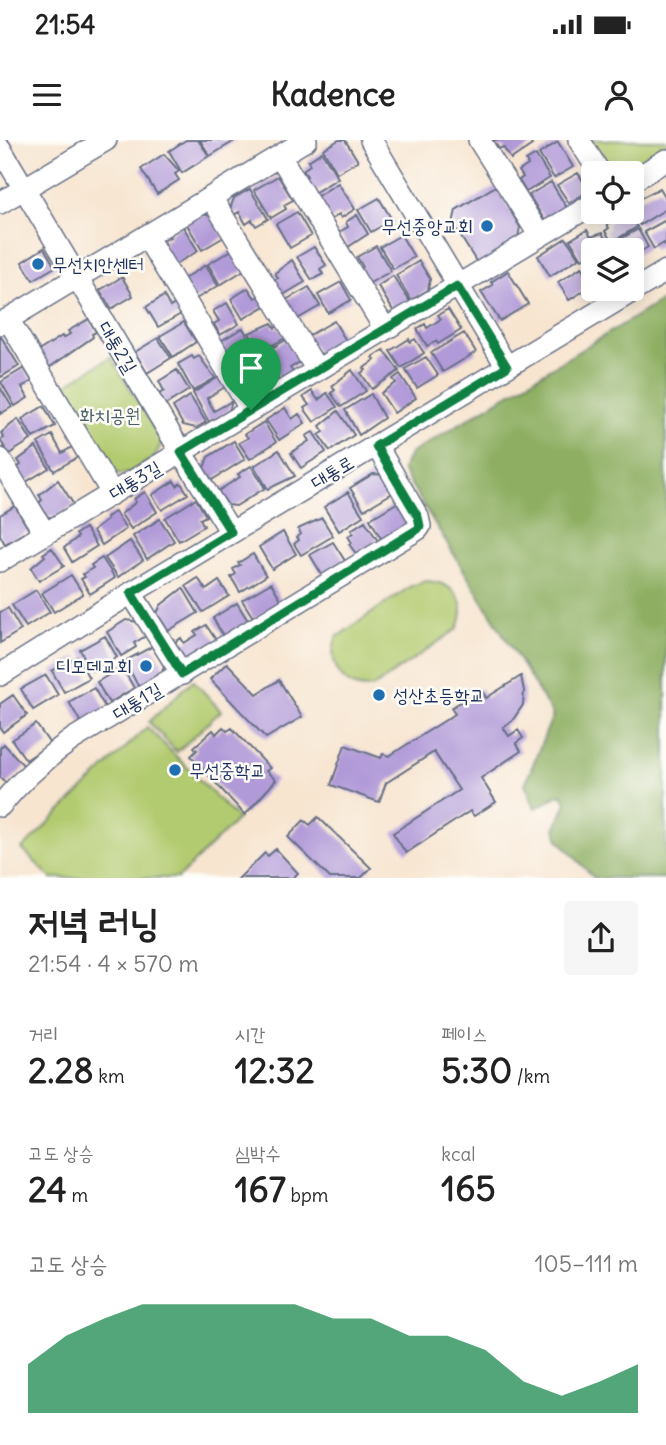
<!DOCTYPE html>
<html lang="ko">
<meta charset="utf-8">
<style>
:root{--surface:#fff;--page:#f6f6f6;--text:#222;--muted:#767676;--accent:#0b8043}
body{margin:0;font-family:Delius,"Poor Story",sans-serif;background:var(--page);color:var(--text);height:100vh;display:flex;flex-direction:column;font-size:26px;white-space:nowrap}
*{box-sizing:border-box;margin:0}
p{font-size:23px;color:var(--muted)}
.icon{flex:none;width:38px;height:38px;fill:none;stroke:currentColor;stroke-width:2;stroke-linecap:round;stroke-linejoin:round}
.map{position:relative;height:738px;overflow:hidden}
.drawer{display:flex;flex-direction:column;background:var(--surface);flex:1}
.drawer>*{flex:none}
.tools{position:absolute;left:581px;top:21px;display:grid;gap:14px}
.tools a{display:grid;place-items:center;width:63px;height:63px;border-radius:7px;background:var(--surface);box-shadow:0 4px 18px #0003;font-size:35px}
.pin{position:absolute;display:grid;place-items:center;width:60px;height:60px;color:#fff;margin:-72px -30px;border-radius:50% 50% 50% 0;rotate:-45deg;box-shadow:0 0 7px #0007}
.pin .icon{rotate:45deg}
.round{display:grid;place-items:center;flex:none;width:74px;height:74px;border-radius:7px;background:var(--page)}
.summary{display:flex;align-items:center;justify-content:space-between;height:119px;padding:0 28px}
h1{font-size:38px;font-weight:700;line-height:52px}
.figures{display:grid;grid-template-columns:repeat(3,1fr);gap:10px;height:119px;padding:7px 28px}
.figures div{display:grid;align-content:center}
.figures b{font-size:35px;font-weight:700}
.figures small{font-size:19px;font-weight:400}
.figures p{font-size:19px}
.chart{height:196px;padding:14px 28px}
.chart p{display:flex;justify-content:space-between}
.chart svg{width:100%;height:126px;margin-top:7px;fill:var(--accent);opacity:.7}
.status{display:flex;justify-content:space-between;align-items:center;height:49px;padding:0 35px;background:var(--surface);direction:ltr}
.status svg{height:19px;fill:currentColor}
header{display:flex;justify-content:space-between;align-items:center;height:91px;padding:0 28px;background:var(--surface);font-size:32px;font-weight:700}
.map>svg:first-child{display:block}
.green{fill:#b3cb70;stroke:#677d67;stroke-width:2}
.forest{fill:#8eaf62;stroke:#546f60;stroke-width:2}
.building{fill:#b19ad8}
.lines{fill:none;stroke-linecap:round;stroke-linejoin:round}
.minor-casing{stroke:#686f86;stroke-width:24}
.minor{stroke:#fff;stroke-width:21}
.route-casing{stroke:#fff;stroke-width:14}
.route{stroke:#0b8043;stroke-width:9}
.poi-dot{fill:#1f6fb2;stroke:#fdfcf7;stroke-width:2.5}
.labels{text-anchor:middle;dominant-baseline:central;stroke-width:5;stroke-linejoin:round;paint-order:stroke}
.poi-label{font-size:19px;fill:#1b2f5e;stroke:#fdfcf7;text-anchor:start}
.street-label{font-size:19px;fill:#1b2f5e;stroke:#fdfcf7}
.park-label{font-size:19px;fill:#495e63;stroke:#fdfcf7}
</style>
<div class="status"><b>21:54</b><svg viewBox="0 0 49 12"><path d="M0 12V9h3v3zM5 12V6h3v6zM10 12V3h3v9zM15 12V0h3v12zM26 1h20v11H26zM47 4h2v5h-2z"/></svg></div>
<header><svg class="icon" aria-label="menu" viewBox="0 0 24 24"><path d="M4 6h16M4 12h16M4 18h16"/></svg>Kadence<svg class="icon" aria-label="person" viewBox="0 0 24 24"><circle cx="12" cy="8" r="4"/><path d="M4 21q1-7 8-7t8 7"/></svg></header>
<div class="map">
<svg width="666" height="738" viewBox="0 0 666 738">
<rect width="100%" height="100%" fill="#fdfcf7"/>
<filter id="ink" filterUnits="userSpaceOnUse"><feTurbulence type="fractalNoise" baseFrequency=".0143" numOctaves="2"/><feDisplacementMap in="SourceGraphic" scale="14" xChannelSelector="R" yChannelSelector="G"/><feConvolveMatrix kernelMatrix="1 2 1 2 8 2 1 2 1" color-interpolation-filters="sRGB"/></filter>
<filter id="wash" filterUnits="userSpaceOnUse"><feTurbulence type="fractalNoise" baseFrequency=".00686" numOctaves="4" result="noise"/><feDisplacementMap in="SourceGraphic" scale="28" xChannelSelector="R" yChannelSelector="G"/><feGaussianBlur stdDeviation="1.57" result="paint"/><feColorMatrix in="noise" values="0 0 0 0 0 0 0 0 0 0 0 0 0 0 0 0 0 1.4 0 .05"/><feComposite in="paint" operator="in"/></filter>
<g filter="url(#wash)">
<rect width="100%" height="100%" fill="#f7e5d0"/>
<!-- green -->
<path class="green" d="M589 0H666V14L632 33H610Z
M111 217 162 301 155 317 126 334 111 333 59 249Z
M426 441C453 442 471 462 457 489L373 547C344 553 325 522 337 497L411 446Z
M193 540 221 571 177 612 149 582Z
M147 587 238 679 178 738H51L22 709Z"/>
<!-- forest -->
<path class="forest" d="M666 158V738H594L559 700 555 689 566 663 562 654C551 657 545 665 535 668L525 644 553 575 402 330 410 314Z"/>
<g id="blocks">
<!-- building -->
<path class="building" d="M186 0H198L209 16 182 33 169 11Z
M200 0H236L210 16Z
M339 0H345L358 21 337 33 323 9Z
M493 0H529L532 5 511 19 503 7 499 9Z
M558 2 573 27 554 38 539 14Z
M322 12 338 38 312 54 303 39 307 36 303 30 310 25 308 21Z
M164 14 179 31 175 34 179 40 157 54 141 29Z
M536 15 550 38 526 52 519 40 523 37 519 31 528 25 526 21Z
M578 33 589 51 569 63 557 45Z
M278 36 293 60 284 65 286 69 271 78 254 50Z
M551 42 567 68 545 81 529 55Z
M338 43 355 69 341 78 339 74 331 80 316 57Z
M496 46 520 87 517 102 479 126 453 84 456 70Z
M660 48 666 58V69L640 85 632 71V66L638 62 637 60Z
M250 49 268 79 256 86 252 80 246 84 239 72 234 75 230 69 234 58Z
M379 58 392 80 371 92 358 70Z
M297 72 311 96 290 108 276 84Z
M612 72H628L637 87 612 102 605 91 609 88 607 84 611 82 607 75Z
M201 74 211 76 224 97 202 110 186 83Z
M357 75 368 94 348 107 339 92 348 87 346 82Z
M666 80V106L664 103 654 109 644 92Z
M182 85 198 111 174 125 163 107 166 105 163 101 170 97 168 94Z
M638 89 648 107 632 117V110H616L612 104Z
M587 90 591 97 602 93 608 103 582 119 570 100Z
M401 95 414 117 393 129 380 107Z
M566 98 579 118 550 136 538 116Z
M376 106 391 131 368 144 359 129 363 127 357 117Z
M314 107 326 125 320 129 323 134 312 140 297 117Z
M44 108 55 127 33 140 22 122Z
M232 110 244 130 220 145 208 124Z
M292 120 305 142 283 155 274 140 278 138 275 133Z
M419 121 430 139 428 150 411 160 396 135Z
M206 125 218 146 194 160 182 140Z
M582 127 593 145 569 160 558 142Z
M508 131 528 164 500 181 481 152 493 145 491 142Z
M393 136 410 162 394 172 378 146Z
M122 137 133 156 111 169 100 150Z
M341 142 351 160 328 173 318 155Z
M309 147 320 166 296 180 284 161Z
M248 148 255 158 260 156 265 166 243 179 231 159Z
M164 156 170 167 175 164 181 174 158 187 146 167Z
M227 163 239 184 220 195 214 184 219 181 213 171Z
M448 169 461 190 438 204 436 201 427 206 417 189 425 184 427 188 441 179 438 175Z
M89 179 96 192 92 194 93 197 47 229 37 212 62 196 63 198 70 194 68 191Z
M334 181 348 204 329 215 318 213 308 196Z
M184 182 196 202 173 217 160 196Z
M272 183 275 188 278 186 285 198 260 212 249 193Z
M243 188 253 206 230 220 219 202Z
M464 193 476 212 443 232 431 213Z
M0 195 19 226 1 237 0 235Z
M158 198 171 218 147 233 135 212Z
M409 199 410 202 415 199 424 213 401 228 390 211Z
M286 200 300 222 290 228 295 235 281 243 263 213Z
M384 210 399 231 372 249 361 233 366 230 364 228 375 220 373 217Z
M192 216 194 219 199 216 215 238 193 251 178 224Z
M426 217 438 235 417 248 405 229Z
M265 225 276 242 252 256 242 238Z
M24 228 32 241 22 247 28 258 15 266 1 242Z
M177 230 189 250 165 265 159 254 164 251 159 241Z
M352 230 366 251 341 267 331 253 335 250 332 246Z
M400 234 416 258 394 273 381 253 396 243 393 239Z
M219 237 225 247 207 258 214 271 232 261 229 271 209 282 193 253Z
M0 247 12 267 0 274Z
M312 251 318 260 327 253 337 267 314 282 304 268 309 265 303 257Z
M371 254 384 278 359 295 345 270Z
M190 256 206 282 196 288 183 285 173 267Z
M44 266 55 286 33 298 22 279Z
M285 268 292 279 299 274 305 283 279 300 266 280Z
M338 271 354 295 330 311 319 295 324 292 320 286Z
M18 279 31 300 9 314 0 300 4 298 1 293Z
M264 282 276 302 250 319 239 303 248 298 245 294Z
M313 292 326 312 301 328 291 313 309 301 306 296Z
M52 295 62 313 72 307 78 317 54 331 38 303Z
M234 301 245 319 212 340 204 328 208 317Z
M36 307 49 328 26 342 18 327 21 325 18 320Z
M279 310 295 336 268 349 254 326Z
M251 326 265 348 236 366 228 365 218 351 240 337 238 334Z
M373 334 384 335 394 352 364 370 350 348Z
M58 340 74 365 55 377H48L39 363 42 360 39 355Z
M174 341 177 346 181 343 188 354 162 370 152 355Z
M145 352 157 372 131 389 121 374 136 362 134 359Z
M348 352 363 376 339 391 324 367Z
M196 359 206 376 200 379 204 386 179 401 165 378Z
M400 361 410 377 406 388 383 402 370 379Z
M15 366 29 390 5 404 0 395V375Z
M115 372 126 389 102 405 93 391 107 380 106 377Z
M322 378 333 396 301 415 294 404 299 400 297 397 301 394 298 389Z
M160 379 174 401 147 419 133 396Z
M365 381 378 401 357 415 349 404 352 403 348 396 353 393 351 390Z
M85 388 97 406 72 422 64 408 78 397 76 394Z
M283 392 296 414 272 429 259 407Z
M130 401 143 420 118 437 105 418Z
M333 402 347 424 324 438 310 415Z
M52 408 64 426 39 441 31 428 45 416 43 414Z
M253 414 266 436 240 452 231 437 236 434 233 429 240 425 238 423Z
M102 418 115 438 90 454 81 439 85 437 83 434 93 428 91 425Z
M71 435 83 454 54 472 42 453Z
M198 438 206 450 219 441 229 456 203 472 186 446Z
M271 443 282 461 254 479 242 460Z
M183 448 198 473 168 491 157 473 161 465Z
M36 450 50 472 26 487 12 465Z
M237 463 250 484 225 499 213 478Z
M8 468 21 490 0 503V472Z
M126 480 138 482 146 496 134 503 136 507 121 516 107 492Z
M206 485 218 503 191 520 182 518 173 504 181 498 184 503 197 495 195 492Z
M105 496 117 517 92 531 80 510Z
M153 506 164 526 162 533 138 546 125 521Z
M77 517 89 538 64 552 52 531Z
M227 523 257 554 279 540 302 577 266 598 210 539Z
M122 527 134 548 109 563 97 542Z
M46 535 58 555 33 570 21 549Z
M521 536 524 551 523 565 512 581 503 587 509 596 518 590 523 598 516 603 521 611 481 638 496 662 474 676 470 671 406 713 393 693 459 650 434 612 386 643 379 662 331 645 345 605 381 618 383 614 389 616 455 574 451 568 481 549 486 558Z
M94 548 106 569 81 583 69 562Z
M13 555 27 575 3 592 0 587V564Z
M36 584 50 604 26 620 12 600Z
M223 587 227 591 232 588 270 628 266 631 276 640 245 675 191 616 197 610 194 607 213 590 216 594Z
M4 604 25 627 7 644 0 637V608Z
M318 677 371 728 361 738H330L288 697 304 680 310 685Z
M276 709 298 733 293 738H239L265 713 268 716Z"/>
</g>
</g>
<g filter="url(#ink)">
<use href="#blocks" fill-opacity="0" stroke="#686f86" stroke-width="2"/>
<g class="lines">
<!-- minor casing -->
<g class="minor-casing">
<path id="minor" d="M371 0 507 227
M479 0 540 96
M579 0 600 33
M0 8 181 312 231 392
M280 16 385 189
M632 41 666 20
M211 57 317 230
M0 63 106 0
M146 96 251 270
M8 179 112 353
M0 184 306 0
M0 319 45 394
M0 421 593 64
M131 453 182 534
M0 535 131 453 666 131
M0 666C21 640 46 618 73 599L418 389 420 386 418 377 376 305"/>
</g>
<!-- minor -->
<use href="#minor" class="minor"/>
</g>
</g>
<g class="lines" filter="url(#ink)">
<!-- route casing -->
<g class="route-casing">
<path id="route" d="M457 146 507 227 376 306 418 377 420 386 418 389 182 534 131 453 231 392 181 312Z"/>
</g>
<!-- route -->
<use href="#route" class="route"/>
</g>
<!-- markers -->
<g class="poi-dot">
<circle cx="487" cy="86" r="7"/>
<circle cx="38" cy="124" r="7"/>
<circle cx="146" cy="526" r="7"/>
<circle cx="379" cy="555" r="7"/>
<circle cx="175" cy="630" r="7"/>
</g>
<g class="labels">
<!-- poi labels -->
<g class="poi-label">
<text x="473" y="86" text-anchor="end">무선중앙교회</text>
<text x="52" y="124">무선치안센터</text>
<text x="132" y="526" text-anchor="end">디모데교회</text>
<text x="393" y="555">성산초등학교</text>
<text x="189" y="630">무선중학교</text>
</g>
<!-- street labels -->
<g class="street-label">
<text transform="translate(118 207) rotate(59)">대통2길</text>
<text transform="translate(332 332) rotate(-31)">대통로</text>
<text transform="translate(135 340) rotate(-31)">대통3길</text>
<text transform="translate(137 561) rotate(-31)">대통1길</text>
</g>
<!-- park labels -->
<g class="park-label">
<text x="110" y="275">화치공원</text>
</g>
</g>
</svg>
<div class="tools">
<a><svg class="icon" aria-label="locate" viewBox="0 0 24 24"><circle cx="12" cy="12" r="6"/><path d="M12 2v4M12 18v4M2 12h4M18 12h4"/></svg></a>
<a><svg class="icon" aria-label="layers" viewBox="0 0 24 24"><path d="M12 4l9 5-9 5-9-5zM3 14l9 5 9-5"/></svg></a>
</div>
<div class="pin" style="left:251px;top:270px;background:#1e9e55"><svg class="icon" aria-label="arrive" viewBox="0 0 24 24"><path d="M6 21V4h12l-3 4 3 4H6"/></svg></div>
</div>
<section class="drawer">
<div class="summary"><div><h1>저녁 러닝</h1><p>21:54 · 4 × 570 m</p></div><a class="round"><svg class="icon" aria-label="share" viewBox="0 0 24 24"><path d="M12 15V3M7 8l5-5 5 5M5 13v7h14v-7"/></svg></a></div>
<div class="figures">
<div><p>거리</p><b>2.28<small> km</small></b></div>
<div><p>시간</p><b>12:32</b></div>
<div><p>페이스</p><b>5:30<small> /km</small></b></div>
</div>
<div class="figures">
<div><p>고도 상승</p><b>24<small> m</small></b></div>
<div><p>심박수</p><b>167<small> bpm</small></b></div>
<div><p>kcal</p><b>165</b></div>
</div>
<div class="chart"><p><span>고도 상승</span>105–111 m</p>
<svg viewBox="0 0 160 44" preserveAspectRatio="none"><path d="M0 44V27L10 17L20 11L30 6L40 6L50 6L60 6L70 6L80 11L90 11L100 17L110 17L120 22L130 33L140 38L150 33L160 27V44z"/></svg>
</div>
</section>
